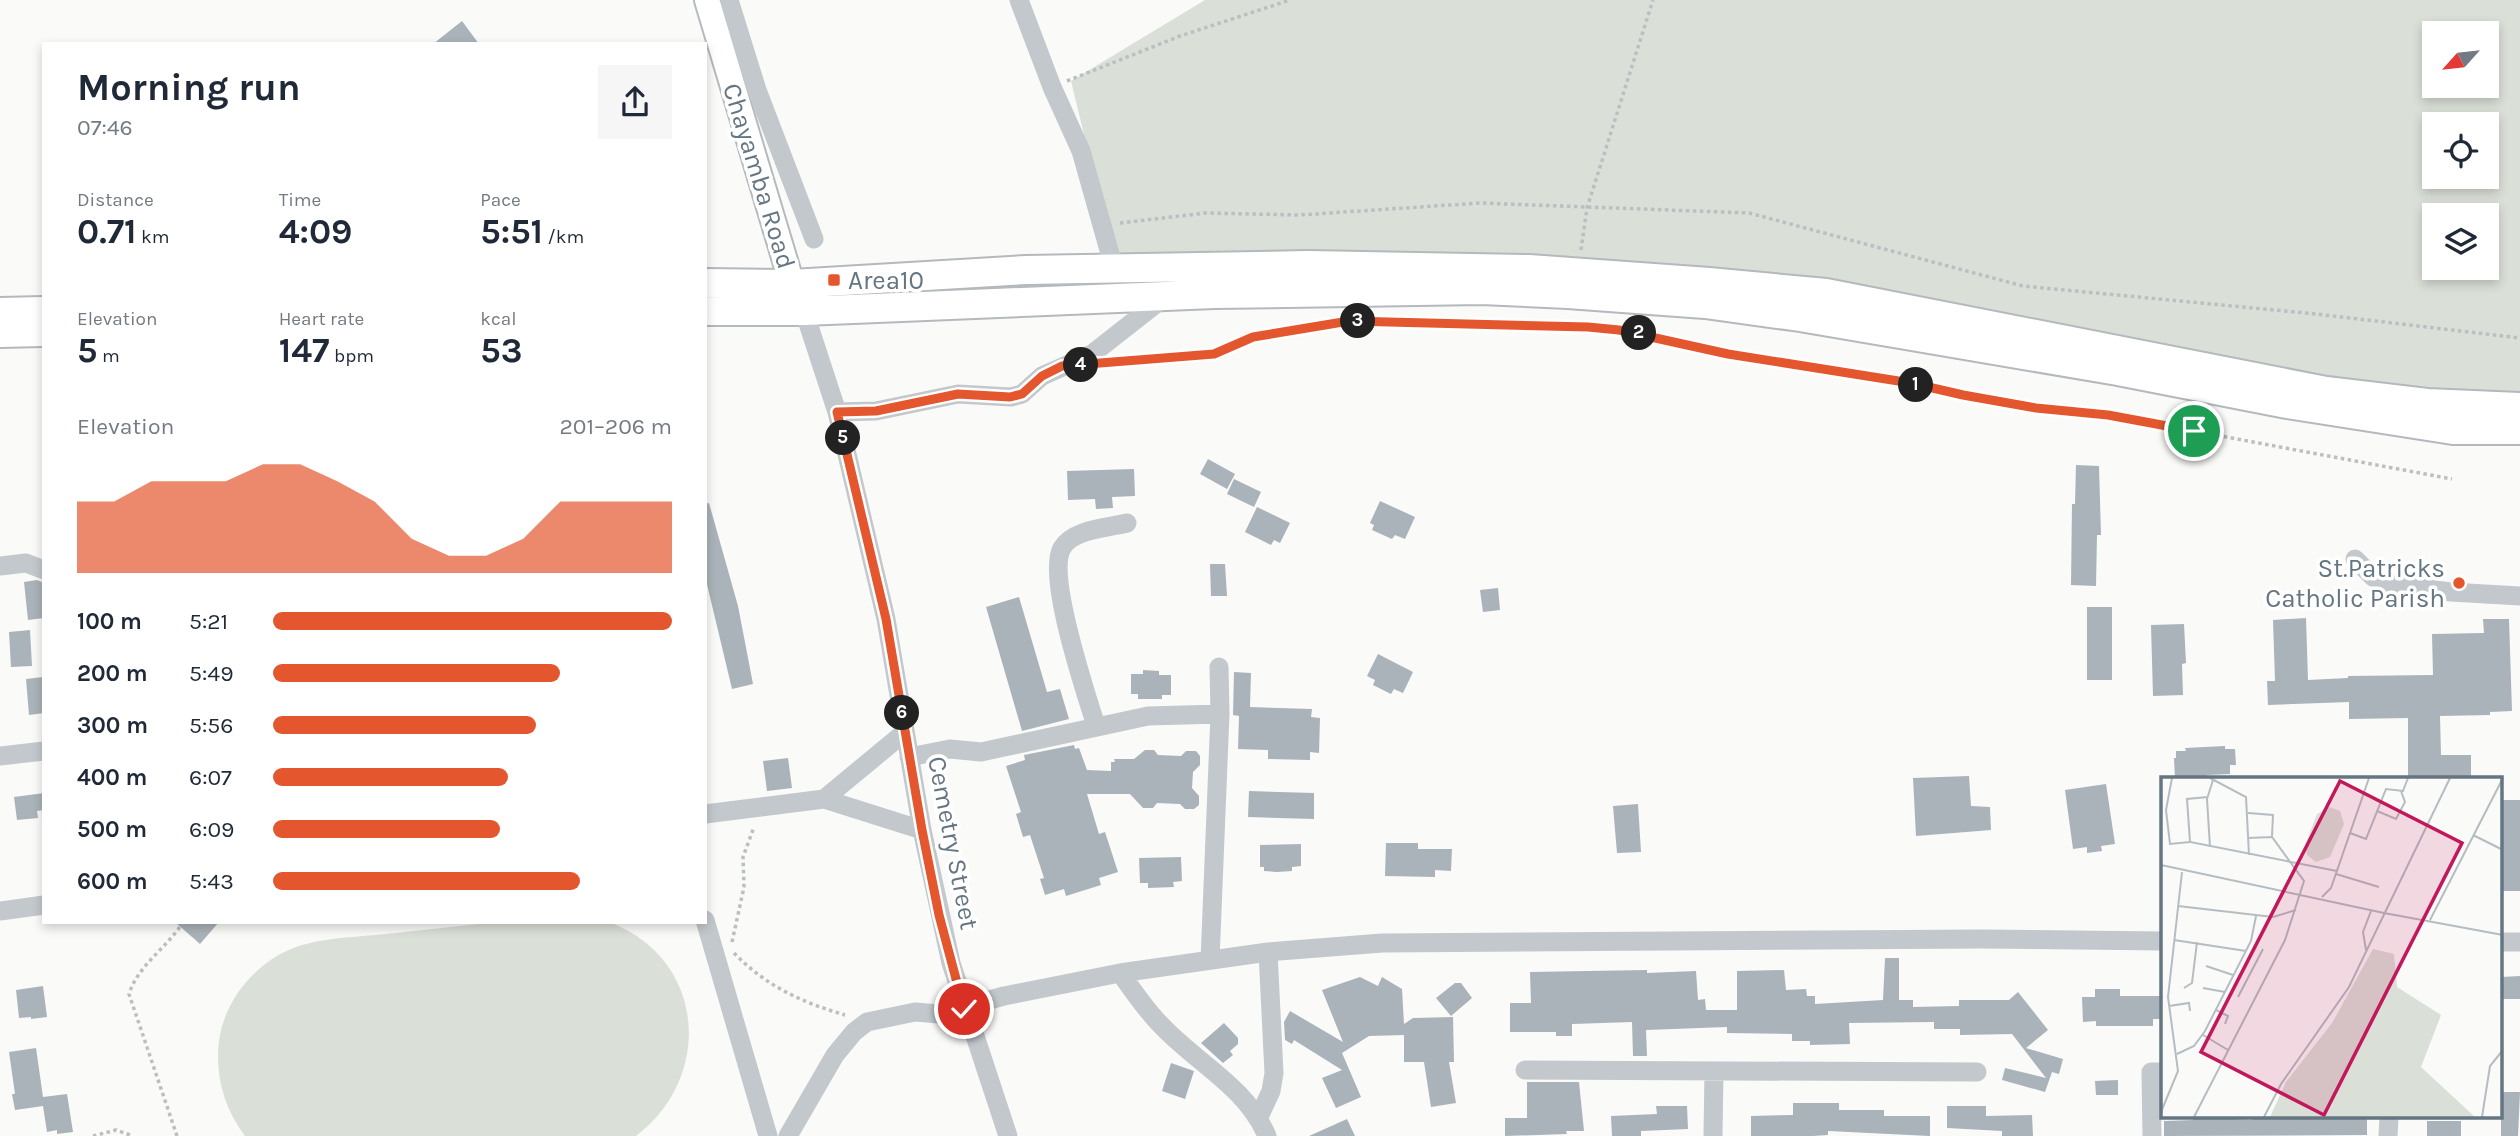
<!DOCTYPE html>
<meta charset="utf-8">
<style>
:root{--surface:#fff;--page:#f6f6f7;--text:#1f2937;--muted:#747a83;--accent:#e4572e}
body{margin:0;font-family:Karla,sans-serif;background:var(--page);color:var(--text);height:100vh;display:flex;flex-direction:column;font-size:26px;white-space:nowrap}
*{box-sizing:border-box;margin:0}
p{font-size:23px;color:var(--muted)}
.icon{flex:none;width:38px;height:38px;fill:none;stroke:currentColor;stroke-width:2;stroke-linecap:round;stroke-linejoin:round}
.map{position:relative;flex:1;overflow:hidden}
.details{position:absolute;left:42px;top:42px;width:665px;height:882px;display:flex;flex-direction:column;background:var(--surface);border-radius:0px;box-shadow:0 4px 10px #0003}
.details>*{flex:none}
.needle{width:46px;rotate:243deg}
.buttons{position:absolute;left:2422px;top:21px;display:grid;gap:14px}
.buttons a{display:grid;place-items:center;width:77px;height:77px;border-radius:0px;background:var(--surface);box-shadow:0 4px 10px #0003;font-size:35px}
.pin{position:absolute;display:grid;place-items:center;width:60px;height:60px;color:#fff;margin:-30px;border:4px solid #fff;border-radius:50%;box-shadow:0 2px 7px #0007}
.km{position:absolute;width:35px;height:35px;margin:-18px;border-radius:50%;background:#222;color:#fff;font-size:19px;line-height:35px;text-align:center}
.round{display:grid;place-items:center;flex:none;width:74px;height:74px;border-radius:0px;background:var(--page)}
.summary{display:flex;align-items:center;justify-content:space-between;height:119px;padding:0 35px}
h1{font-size:38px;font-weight:700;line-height:52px}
.figures{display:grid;grid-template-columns:repeat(3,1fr);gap:10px;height:119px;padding:7px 35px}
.figures div{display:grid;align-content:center}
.figures b{font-size:35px;font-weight:700}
.figures small{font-size:19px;font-weight:400}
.figures p{font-size:19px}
.chart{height:196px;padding:14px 35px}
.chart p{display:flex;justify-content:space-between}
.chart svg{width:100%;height:126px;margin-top:7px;fill:var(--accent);opacity:.7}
ul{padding:0 35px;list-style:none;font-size:23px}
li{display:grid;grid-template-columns:112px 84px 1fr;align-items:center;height:52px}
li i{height:18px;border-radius:9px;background:var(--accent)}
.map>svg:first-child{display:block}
.green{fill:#dadfd7;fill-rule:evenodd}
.building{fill:#aab3b9}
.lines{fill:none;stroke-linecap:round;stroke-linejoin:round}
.major-casing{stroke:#b5babe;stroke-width:28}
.highway-casing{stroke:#b4b9bd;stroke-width:32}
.path{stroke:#bbbfc2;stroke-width:3.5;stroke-dasharray:3.5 3.5;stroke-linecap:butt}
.minor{stroke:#c3c8cc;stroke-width:19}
.major{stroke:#fff;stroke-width:24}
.highway{stroke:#fff;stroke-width:28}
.route-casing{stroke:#fff;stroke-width:14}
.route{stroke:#e4572e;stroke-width:9}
.poi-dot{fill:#e4572e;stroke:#fff;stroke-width:2.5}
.labels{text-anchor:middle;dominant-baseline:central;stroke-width:7;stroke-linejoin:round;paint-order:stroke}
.street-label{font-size:26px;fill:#657683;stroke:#fff}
.poi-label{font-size:26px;fill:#657683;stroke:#fff;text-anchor:start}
.inset-road{fill:none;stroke:#b5bdc2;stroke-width:2}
.view{fill:#c2185b;fill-opacity:0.15;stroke:#c2185b;stroke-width:3.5}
.inset-edge{fill:none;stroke:#657683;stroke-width:3.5}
</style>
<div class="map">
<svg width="2520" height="1136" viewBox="0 0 2520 1136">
<rect width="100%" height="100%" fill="#fafaf8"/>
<!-- green -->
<path class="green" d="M1205 0H2520V394L2419 397 1810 283 1114 258 1071 81ZM2434 33H2487V86H2434ZM2434 124H2487V177H2434ZM2434 215H2487V268H2434Z
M497 922C523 922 550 922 577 922 588 922 603 920 614 924 706 962 713 1078 636 1136H245C224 1108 215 1076 219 1041 225 996 262 955 306 944 332 937 359 937 386 934 423 930 460 926 497 922Z"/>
<!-- building -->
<path class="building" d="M462 21 479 44H433Z
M1208 459 1235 474 1227 489 1200 474Z
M2076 465 2099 466 2101 535H2097L2096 586 2071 585 2072 504H2075Z
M1134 469 1135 496 1112 497 1113 508 1096 509 1095 499 1068 500 1067 471Z
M1234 479 1261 492 1254 507 1227 494Z
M1380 501 1415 517 1405 539 1395 535 1392 539 1372 530 1374 525 1370 523Z
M709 503 738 606 753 684 732 689 705 576V504Z
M1257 507 1290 523 1280 543 1274 540 1271 545 1245 532Z
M1210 564H1225L1227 596H1211Z
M37 580 42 582 44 618 28 620 24 582Z
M1498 588 1500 610 1483 612 1480 590Z
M1019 597 1047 692 1060 689 1069 719 1022 731 986 607Z
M2087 607H2112V680H2087Z
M2306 618 2308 680 2348 678V676L2433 675 2432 634 2484 633 2483 619H2509L2512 711 2490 712V715L2440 716 2441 755H2471V779H2408V718L2349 719V702L2268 705 2267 681H2275L2273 620Z
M2184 624 2186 663 2182 664 2183 695 2153 696 2151 625Z
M30 630 32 666 11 667 9 632Z
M1378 654 1413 672 1403 693 1394 689 1391 694 1373 685 1375 680 1367 676Z
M1143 670 1159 671V675H1171V695H1162V699H1138V694H1131V674H1143Z
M1234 672 1251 673 1250 707 1312 709 1311 717 1320 718 1319 753 1310 752V760L1268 759V750L1238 749 1239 716 1233 715Z
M43 677 44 713 29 715 26 679Z
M1074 745 1075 749 1079 748 1087 770 1111 771V762H1115L1114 759H1134L1145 750H1154L1158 755 1181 756 1186 751H1196L1200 756V765L1193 772 1192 788 1199 796V805L1194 809H1185L1180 804 1157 803 1153 808H1143L1130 794H1087L1099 834 1105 832 1118 872 1099 878 1101 885 1066 896 1064 889 1045 895 1040 879 1044 878 1030 835 1023 837 1016 814 1021 812 1006 766 1025 760 1024 755Z
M2225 746V749H2235L2236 765H2230V774L2207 775V779H2175L2174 758H2176V751H2186L2185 748Z
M788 758 792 788 767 791 763 761Z
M1969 776 1971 806 1990 807 1991 830 1916 836 1913 778Z
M2106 784 2115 844 2101 846 2102 851 2087 853V847L2073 849 2065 790Z
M1249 791 1314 793V819L1248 817Z
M44 793V810L37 811 38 818 17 820 14 797Z
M2501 800H2520V891H2501Z
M1638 804 1641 852 1617 853 1613 806Z
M1386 843H1418V849H1452L1451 871 1435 870V877L1385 876Z
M1301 844V866L1292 867V871L1277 872 1264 871V867H1260V845Z
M1181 857 1182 881 1173 882 1174 887 1148 888V883H1140L1139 858Z
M175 922H219L200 944Z
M1885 958H1899V1000H1913V1007L1959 1006V1000H2009L2018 992 2048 1030 2026 1048 2063 1059 2059 1074 2052 1072 2045 1092 2002 1080 2005 1068 2046 1078 2012 1034 1960 1035V1029H1934V1022L1849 1023 1850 1044 1810 1045V1041H1792V1034L1727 1033V1027L1646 1030 1647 1056H1633L1632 1022 1572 1024V1036H1556V1032H1510V1003H1531L1530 972 1647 970V973L1696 971 1698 1000 1705 999 1706 1010H1737V971L1784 970 1786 990 1806 989 1807 996H1815V1004L1883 1000Z
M2520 976V999H2501V977Z
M1360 977 1378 986 1382 977 1402 989 1404 1024 1413 1018 1453 1017 1454 1062H1449L1456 1103 1431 1107 1424 1062H1404V1035L1369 1036 1342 1053 1361 1097 1336 1108 1322 1078 1342 1070 1294 1040 1292 1044 1285 1040 1284 1022 1290 1011 1343 1042 1322 990Z
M1455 983H1461L1472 998 1451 1016 1436 998Z
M43 986 47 1017 31 1019V1017L19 1018 16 990Z
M2095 989H2120V996H2162V1019H2153V1026H2096V1021L2083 1022 2082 997H2095Z
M1224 1023 1238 1038V1044L1230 1051 1233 1055 1223 1063 1201 1043Z
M36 1048 43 1097 67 1094 73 1132 57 1134V1130L47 1132 43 1106 15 1110 12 1094H15L9 1052Z
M1171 1063 1194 1071 1185 1099 1162 1091Z
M2118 1080V1095H2096L2095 1081Z
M1527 1082H1579L1584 1131H1566L1567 1134 1505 1136V1118H1527Z
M2501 1092H2520L2518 1136H2501Z
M1793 1103H1839V1110H1884V1116H1930V1136L1828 1131V1135L1813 1136H1751V1116L1793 1115Z
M1656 1106H1687L1688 1129 1641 1131V1136H1612L1611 1116 1657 1114Z
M1947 1106H1986V1116L2032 1115 2033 1136H2002V1131L1947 1128Z
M2193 1117 2252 1120V1117H2367V1135L2164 1136V1121L2193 1120Z
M1347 1119 1355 1136H1309Z
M2427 1121H2461V1136H2427Z"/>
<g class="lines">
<!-- major casing -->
<g class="major-casing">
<path id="major" d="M707 0 792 284 799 300"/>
</g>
<!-- highway casing -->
<g class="highway-casing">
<path id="highway" d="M705 283 792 284 1026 270 1308 265 1529 269 1709 282 1826 293 2326 391 2427 403 2520 407
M705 311H804L1214 294 1482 290 1568 294 1705 304 1800 317 2118 371 2287 404 2453 430H2520
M0 312 44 311
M0 333 44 332"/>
</g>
<!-- path -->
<path class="path" d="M1067 81 1180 36 1290 0
M1120 223 1206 213 1299 215 1480 203 1749 213 2023 286 2316 314 2520 338
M1581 250 1587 208 1653 0
M1112 362 1214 354 1253 337 1349 321 1588 326 1652 336 1728 354 1911 383 2036 408 2108 415 2452 479
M732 942 744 887 743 857 754 827
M734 953C766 986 801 1002 845 1015
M93 1136 116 1130 133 1136
M177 1136 129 994C138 965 168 947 183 922"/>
<!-- minor -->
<path class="minor" d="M729 0 757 90 814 239
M1019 0 1052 87 1081 151 1114 268
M804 311 837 412 886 619 922 830 951 963 1008 1136
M837 412 876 411 958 394 1011 397 1022 394 1042 376 1092 354 1166 296
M2355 559 2373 577 2387 584 2451 592 2520 596
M0 566 26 563 44 570
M1096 726C1086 693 1046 576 1062 548 1073 529 1108 528 1127 523
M0 756 44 751
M909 757 950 749 981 752 1148 716 1220 714
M824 799 905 732
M705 814 824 799 922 830
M0 911 44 905
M705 920 768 1136
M2501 942H2520
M1210 960 1220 714 1219 667
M1120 973C1133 990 1145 1009 1160 1024 1196 1063 1246 1086 1267 1136
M1525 1070 1977 1072
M1259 1117 1271 1091 1274 1073 1268 952
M788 1136 835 1055 854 1032 867 1022 915 1012 939 1014 1004 996 1120 973 1268 952 1382 943 1982 939 2163 941
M1713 1136 1714 1071
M2152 1136 2151 1072H2163
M2388 1136 2389 1117"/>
<!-- major -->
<use href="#major" class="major"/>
<!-- highway -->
<use href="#highway" class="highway"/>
</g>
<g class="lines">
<!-- route casing -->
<g class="route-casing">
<path id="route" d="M964 1009 939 915 922 830 886 619 837 412 876 411 958 394 1010 397 1022 394 1042 376 1062 366 1214 354 1253 337 1349 321 1588 327 1619 330 1728 354 1911 383 1963 395 2036 408 2108 415 2194 431"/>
</g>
<!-- route -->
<use href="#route" class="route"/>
</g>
<!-- markers -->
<g class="poi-dot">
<rect x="827" y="273" width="14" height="14" rx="3.5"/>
<circle cx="2459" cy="583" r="7"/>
</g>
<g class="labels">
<!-- street labels -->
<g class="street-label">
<text transform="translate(759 176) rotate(73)">Chayamba Road</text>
<text transform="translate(953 843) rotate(79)">Cemetry Street</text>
</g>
<!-- poi labels -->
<g class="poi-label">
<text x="848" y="280">Area10</text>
<text x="2445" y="568" text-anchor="end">St.Patricks<tspan x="2445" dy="30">Catholic Parish</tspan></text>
</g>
</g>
<!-- overview -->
<g transform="translate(2161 777)">
<rect width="341" height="341" fill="#fafaf8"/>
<path d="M169 30 179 34 183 47 169 80 155 85 146 78 144 68 156 37ZM212 172 233 177 236 210 280 238 260 290 314 340H109L125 305 171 246Z" fill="#dadfd7"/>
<path class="inset-road" d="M11 1 5 33 9 67 29 65M49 1 85 20 88 78M47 20 26 22 29 65 176 94M216 34 235 42 244 25 240 14M87 36 112 38 111 59M189 56 205 62 225 12 242 14 247 1M312 58 342 73M49 70 46 22 52 3M0 88 223 136M175 97 218 110M161 120 170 111 208 1M17 129 112 140 135 133M223 136 342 158M269 143 342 1M13 163 85 174M205 173 202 155 210 134M45 189 72 198M23 211 31 206 36 165M42 211 64 215M77 220 102 172M8 229 28 226 29 234M55 233 67 239 64 247M42 258 67 273M16 277 33 269 44 254 90 164 95 139M0 335 17 294 7 220 21 95M33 340 124 163 143 104 111 60 87 61M103 340 120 307 188 210 289 1M321 340 329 289 342 273"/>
<path class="view" d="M179 4 301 66 163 338 40 275Z"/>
<rect width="341" height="341" class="inset-edge"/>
</g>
</svg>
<div class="buttons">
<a><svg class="needle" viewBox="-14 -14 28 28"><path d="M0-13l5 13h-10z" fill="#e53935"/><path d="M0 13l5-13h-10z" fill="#747a83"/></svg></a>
<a><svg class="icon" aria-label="locate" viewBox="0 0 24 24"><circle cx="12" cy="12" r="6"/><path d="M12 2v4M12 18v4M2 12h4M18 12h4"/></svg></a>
<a><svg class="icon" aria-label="layers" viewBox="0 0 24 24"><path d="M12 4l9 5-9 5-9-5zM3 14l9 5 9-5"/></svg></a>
</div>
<div class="pin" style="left:2194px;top:431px;background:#1e9e55"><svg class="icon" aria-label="arrive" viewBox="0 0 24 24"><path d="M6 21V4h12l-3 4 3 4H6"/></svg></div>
<div class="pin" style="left:964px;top:1009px;background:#d93025"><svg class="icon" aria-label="check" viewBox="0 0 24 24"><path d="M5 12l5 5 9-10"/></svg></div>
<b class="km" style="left:1916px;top:385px">1</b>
<b class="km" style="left:1639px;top:333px">2</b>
<b class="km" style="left:1358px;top:321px">3</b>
<b class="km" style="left:1081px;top:365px">4</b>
<b class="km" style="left:843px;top:438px">5</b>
<b class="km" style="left:902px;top:713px">6</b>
<section class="details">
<div class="summary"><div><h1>Morning run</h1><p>07:46</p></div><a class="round"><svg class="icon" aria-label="share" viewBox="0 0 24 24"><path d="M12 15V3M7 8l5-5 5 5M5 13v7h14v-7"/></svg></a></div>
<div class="figures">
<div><p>Distance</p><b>0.71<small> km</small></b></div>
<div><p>Time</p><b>4:09</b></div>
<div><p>Pace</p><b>5:51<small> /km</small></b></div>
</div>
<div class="figures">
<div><p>Elevation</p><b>5<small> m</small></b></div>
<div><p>Heart rate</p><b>147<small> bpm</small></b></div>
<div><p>kcal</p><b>53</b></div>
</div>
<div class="chart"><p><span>Elevation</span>201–206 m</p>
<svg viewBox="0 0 160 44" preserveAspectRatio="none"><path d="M0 44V19L10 19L20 12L30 12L40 12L50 6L60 6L70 12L80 19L90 32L100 38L110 38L120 32L130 19L140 19L150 19L160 19V44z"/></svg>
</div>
<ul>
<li><b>100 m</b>5:21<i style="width:100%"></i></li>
<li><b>200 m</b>5:49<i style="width:72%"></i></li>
<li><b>300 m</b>5:56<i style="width:66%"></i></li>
<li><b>400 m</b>6:07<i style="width:59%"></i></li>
<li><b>500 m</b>6:09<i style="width:57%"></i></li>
<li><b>600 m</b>5:43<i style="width:77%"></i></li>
</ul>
</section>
</div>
